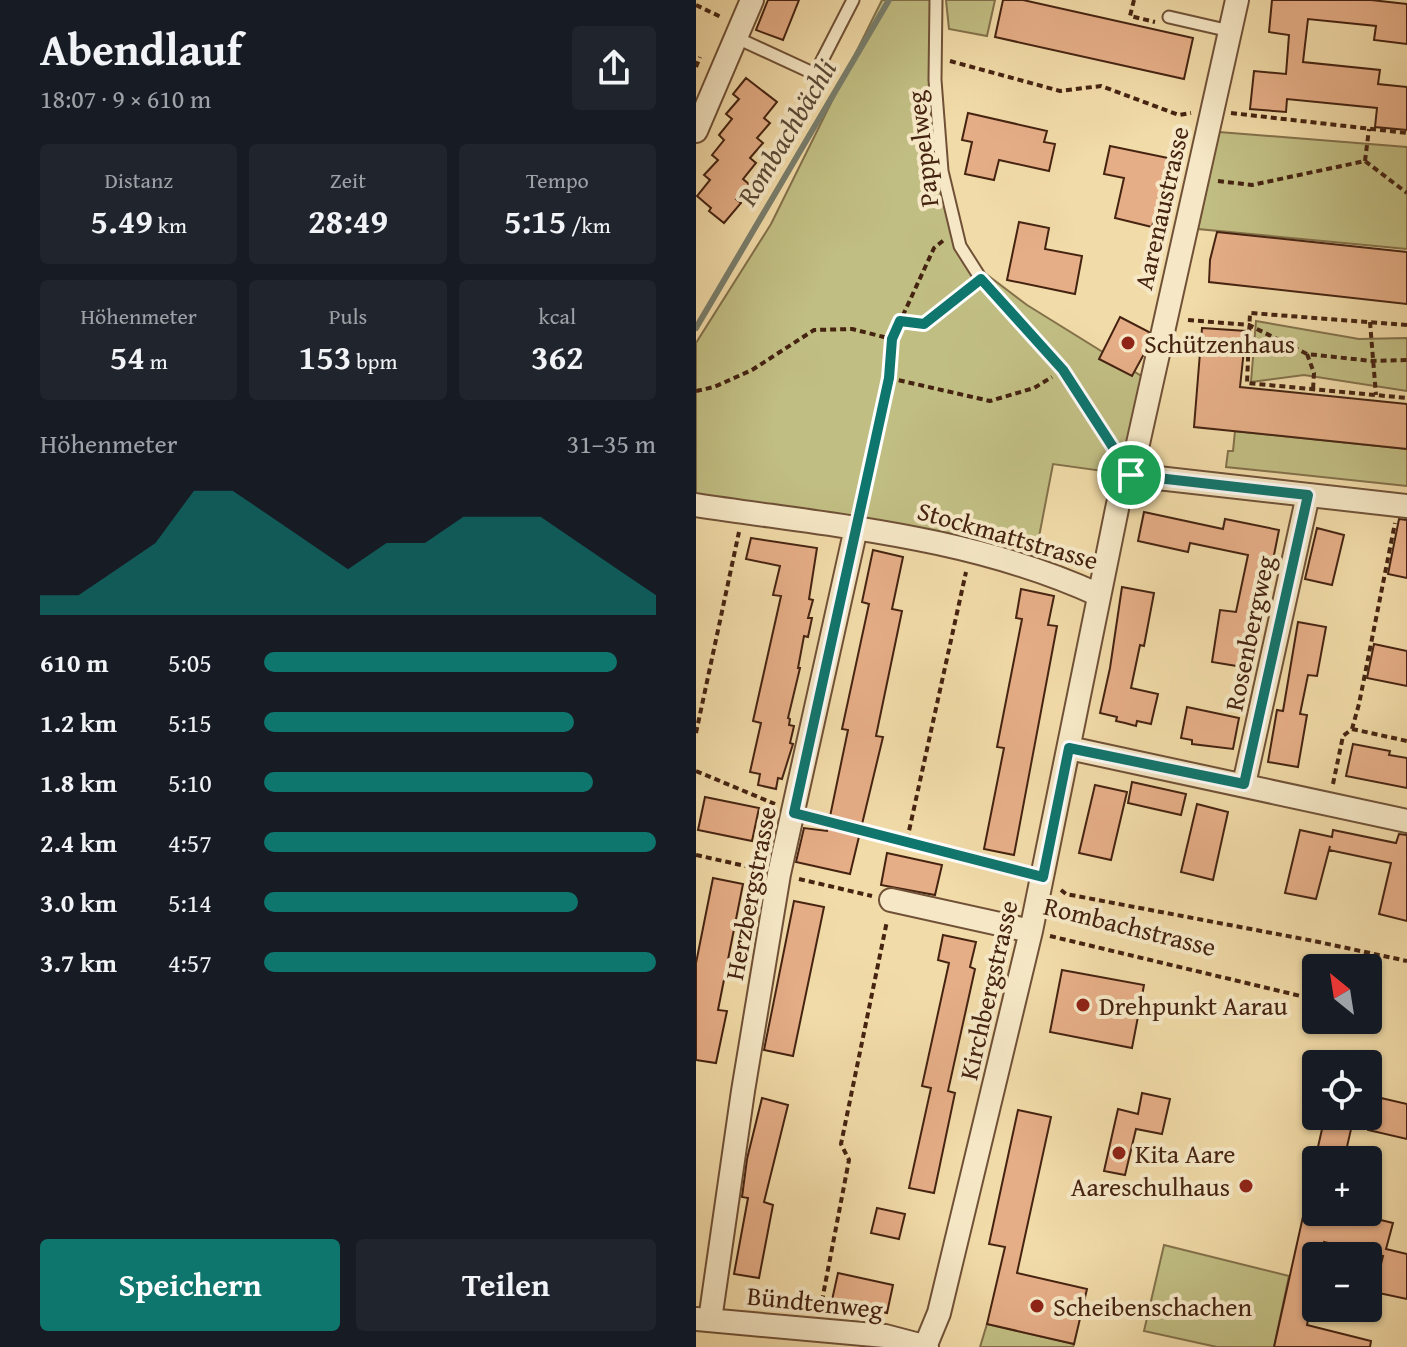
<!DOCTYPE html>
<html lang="de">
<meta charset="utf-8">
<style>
:root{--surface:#171b24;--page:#20242c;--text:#f1f3f6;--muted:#9ea1a6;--accent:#0f766e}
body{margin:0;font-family:"Gentium Book Plus",serif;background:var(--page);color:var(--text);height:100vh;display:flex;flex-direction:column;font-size:30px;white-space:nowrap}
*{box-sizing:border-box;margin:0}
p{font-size:26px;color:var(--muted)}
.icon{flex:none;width:44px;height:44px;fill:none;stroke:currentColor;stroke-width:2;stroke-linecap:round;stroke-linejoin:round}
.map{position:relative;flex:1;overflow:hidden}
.panel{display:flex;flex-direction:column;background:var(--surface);width:696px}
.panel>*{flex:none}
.needle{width:52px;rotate:330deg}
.fabs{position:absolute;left:606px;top:954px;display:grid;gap:16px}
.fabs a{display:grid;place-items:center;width:80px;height:80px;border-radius:8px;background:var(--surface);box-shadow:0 2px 6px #0004;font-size:40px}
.pin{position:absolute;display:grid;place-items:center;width:68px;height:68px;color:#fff;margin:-34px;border:4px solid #fff;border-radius:50%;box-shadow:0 2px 8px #0007}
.round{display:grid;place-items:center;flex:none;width:84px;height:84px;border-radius:8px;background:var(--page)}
.head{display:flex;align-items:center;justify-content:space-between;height:136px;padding:0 40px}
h1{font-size:44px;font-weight:700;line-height:60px}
.figures{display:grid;grid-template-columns:repeat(3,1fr);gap:12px;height:136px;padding:8px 40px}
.figures div{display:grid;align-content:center;border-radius:8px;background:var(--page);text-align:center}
.figures b{font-size:34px;font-weight:700}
.figures small{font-size:22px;font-weight:400}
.figures p{font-size:22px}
.chart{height:224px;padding:16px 40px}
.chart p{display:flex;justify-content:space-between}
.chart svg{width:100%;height:144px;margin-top:8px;fill:var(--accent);opacity:.7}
.primary-button{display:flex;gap:16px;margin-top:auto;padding:16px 40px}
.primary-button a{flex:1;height:92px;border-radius:8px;background:var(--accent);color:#fff;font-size:32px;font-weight:700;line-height:92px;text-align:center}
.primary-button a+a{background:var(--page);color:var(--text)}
ul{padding:0 40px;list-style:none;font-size:26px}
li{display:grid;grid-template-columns:128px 96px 1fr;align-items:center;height:60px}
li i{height:20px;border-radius:10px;background:var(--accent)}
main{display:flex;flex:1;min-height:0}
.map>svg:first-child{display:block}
.green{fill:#c1be83;stroke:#83704a;stroke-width:2}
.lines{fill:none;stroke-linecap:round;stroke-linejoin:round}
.stream{stroke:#797e6c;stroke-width:6}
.building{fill:#e6ae87;stroke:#452311;stroke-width:2}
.lane-casing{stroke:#705137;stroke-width:15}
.street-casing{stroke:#705137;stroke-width:26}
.path{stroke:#452311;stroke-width:4;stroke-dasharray:6 4;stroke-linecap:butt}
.lane{stroke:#f6e8c6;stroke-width:11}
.street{stroke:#f6e8c6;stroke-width:22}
.route-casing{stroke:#fff;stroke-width:16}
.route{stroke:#0f766e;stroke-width:10}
.poi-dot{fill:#8f2418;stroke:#f6e8c6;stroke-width:3}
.labels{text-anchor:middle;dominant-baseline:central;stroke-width:8;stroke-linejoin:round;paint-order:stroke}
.street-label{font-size:26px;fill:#452311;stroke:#f6e8c6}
.poi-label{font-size:26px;fill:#452311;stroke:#f6e8c6;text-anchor:start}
.water-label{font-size:28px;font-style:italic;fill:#5a4937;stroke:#f6e8c6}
</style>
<main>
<section class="panel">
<div class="head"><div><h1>Abendlauf</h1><p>18:07 · 9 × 610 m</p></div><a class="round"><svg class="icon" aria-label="share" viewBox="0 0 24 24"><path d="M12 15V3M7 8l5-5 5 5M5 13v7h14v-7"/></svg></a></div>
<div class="figures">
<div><p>Distanz</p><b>5.49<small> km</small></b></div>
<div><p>Zeit</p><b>28:49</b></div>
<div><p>Tempo</p><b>5:15<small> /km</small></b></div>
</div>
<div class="figures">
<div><p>Höhenmeter</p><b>54<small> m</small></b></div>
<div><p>Puls</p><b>153<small> bpm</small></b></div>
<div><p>kcal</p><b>362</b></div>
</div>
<div class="chart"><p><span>Höhenmeter</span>31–35 m</p>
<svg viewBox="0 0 160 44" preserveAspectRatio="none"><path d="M0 44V38L10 38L20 30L30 22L40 6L50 6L60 14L70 22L80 30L90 22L100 22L110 14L120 14L130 14L140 22L150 30L160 38V44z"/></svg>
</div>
<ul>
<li><b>610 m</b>5:05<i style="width:90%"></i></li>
<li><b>1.2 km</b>5:15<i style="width:79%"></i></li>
<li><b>1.8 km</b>5:10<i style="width:84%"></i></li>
<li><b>2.4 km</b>4:57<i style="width:100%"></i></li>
<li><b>3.0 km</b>5:14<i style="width:80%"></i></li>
<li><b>3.7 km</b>4:57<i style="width:100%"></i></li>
</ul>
<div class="primary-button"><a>Speichern</a><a>Teilen</a></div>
</section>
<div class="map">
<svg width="711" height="1347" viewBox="0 0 711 1347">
<rect width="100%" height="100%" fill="#f1dba8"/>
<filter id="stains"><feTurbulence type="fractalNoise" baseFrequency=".0025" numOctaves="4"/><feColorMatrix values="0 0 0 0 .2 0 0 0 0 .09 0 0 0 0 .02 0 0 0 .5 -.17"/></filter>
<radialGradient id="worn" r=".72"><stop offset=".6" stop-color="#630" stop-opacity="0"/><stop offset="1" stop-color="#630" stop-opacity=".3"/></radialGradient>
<!-- green -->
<path class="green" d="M186 0H240L246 171 273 261 331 305 455 382 435 475 357 464 337 568 0 505V343L75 224Z
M250 0H299L291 36 253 29Z
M523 132 711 147V249L502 229Z
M560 321 663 339 711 338V391L608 375 555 382Z
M539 431 711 449V486L530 467 532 451H537Z
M468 1245 593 1276 578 1347H521L448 1331Z
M291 1324 378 1344 377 1347H284Z"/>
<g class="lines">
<!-- stream -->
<path class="stream" d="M0 328 193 0"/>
</g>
<!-- building -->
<path class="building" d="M72 0H103L87 40 60 30Z
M307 0H327L497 38 488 79 299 37Z
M576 0H675L711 4V44L678 40 680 26 612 19 607 62 684 70 682 84 711 87V130L679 127 681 108 591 99 590 112 554 109 558 71 590 74 593 35 573 32Z
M50 78 81 102 68 118 74 123 61 138 67 143 54 158 60 163 47 179 53 184 40 199 45 203 28 223 13 211 15 208 1 196 14 180 8 175 22 160 16 155 28 140 23 135 36 119 30 114 43 99 37 94Z
M272 113 351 131 348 142 359 144 353 171 303 160 298 180 269 174 276 142 266 140Z
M414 146 472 158 456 227 419 218 428 178 408 174Z
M323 222 353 228 349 249 386 256 379 294 311 280Z
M521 232 711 252V304L513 282 514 260Z
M424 317 453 332 448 354 436 376 403 359Z
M506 328 550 331 544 387 711 404V449L498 427Z
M448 512 527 529 529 519 583 530 577 560 571 559 560 608 557 607 547 667 516 662 524 610 540 612 552 555 494 543 492 552 442 541Z
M703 519 711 520V578L692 574Z
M621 528 648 535 636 585 609 579Z
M55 538 121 548 113 599 117 600 112 618H116L112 637 108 636 102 668H104L92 718 94 719 93 725 98 726 94 743 97 744 86 779 82 778 80 789 62 785 64 774 54 772 65 723 57 721 85 596 77 595 84 566 50 559Z
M177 550 207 557 196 609 206 611 180 736 187 737 154 874 100 862 108 828 131 831 152 730 146 729 173 604 166 602Z
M426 587 458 593 448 646 444 645 435 688 462 694 455 724 441 721 440 726 429 723 420 721 421 717 404 713 414 668Z
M325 589 358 596 352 625 361 626 318 855 288 849 308 748 301 747 326 619 320 618Z
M602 622 630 627 621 676 612 675 604 714 611 715 602 767 572 762 581 710 587 711Z
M678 644 711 651V686L671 678Z
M491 707 543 718 537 749 496 744V740L485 738Z
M657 744 694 751 693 755 711 758V788L650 776Z
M436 782 490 794 485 815 432 803Z
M399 785 431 792 415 860 383 853Z
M9 797 63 808 56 841 2 830Z
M501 804 532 812 517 880 485 872Z
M604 830 636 837 637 830 700 843 703 834 711 835V921L683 914 695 863 633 850 634 846 620 899 589 893Z
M191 853 246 865 239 895 185 885Z
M17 878 47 884 22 1010 31 1011 20 1063 0 1060V963Z
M98 901 128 907 97 1056 68 1050Z
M247 935 280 942 274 967 279 969 252 1091 259 1093 238 1193 213 1188 235 1088 226 1086 253 963 242 960Z
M366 970 448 985 436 1048 354 1032Z
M446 1093 474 1099 466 1134 440 1129 429 1175 408 1171 422 1109 442 1114Z
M672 1095 711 1104V1139L672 1130Z
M66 1098 92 1105 68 1202 77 1205 63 1278 38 1274 52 1198 46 1197 51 1159Z
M322 1110 355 1117 321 1273 391 1289 378 1344 291 1324 309 1247 293 1244Z
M629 1116H658L648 1160H619Z
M181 1208 209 1214 203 1239 175 1233Z
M608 1212H652L697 1223 690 1249 711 1254V1299L678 1292 687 1256 628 1242 625 1256H620V1281L611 1325 675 1341 674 1347H578Z
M142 1273 197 1285 191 1313 136 1300Z"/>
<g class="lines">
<!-- lane casing -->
<g class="lane-casing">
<path id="lane" d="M240 0 239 80 246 171 264 246 285 279 367 370 433 472
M473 17 534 31
M41 38 119 74 157 0"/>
</g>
<!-- street casing -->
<g class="street-casing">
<path id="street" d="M0 131 56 0
M435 475 711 506
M0 505C137 526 275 536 403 595
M373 748 711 821
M548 784 612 495
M195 900 335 931
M0 1319 189 1336 231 1347
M14 1320 47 1091 83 874 160 528
M229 1347 243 1313 335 931 422 504 435 475 541 0"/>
</g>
<!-- path -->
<path class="path" d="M438 0 434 16 459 22
M0 5 27 18
M254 61 364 91 405 86 483 115 495 113
M0 67 4 57
M535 113 711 133
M669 161 673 129
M522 181 556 185 669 161 711 193
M492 320 553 325 611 354 676 361 711 360
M204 321 228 324 274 288
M674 322 680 395
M711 325 554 313 551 383 711 398
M611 354 618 373 617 390
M193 378 294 401 338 388 356 377
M0 391 18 387 56 370 118 330 156 329 196 339
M164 510 193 378 196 339 238 248 248 240
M656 729 711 741
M0 733 43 532
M0 771 79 804
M637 784 647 736 656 729 663 704 699 523
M117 817 325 872
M211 840 270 572
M0 855 63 869
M103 879 176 896
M365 890 370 894 618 941 711 961
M354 936 613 998
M124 1311 153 1160 145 1144 191 921"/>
<!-- lane -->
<use href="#lane" class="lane"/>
<!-- street -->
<use href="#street" class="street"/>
</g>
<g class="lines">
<!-- route casing -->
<g class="route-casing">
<path id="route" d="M285 279 367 370 435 475 612 495 548 784 373 748 347 877 98 813 193 378 196 339 204 321 228 324Z"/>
</g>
<!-- route -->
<use href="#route" class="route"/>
</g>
<!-- markers -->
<g class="poi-dot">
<circle cx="432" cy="343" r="8"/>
<circle cx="387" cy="1005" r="8"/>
<circle cx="423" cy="1153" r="8"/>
<circle cx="550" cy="1186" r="8"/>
<circle cx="341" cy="1306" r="8"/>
</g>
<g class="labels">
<!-- street labels -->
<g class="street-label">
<text transform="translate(226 149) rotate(-97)">Pappelweg</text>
<text transform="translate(465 208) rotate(-77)">Aarenaustrasse</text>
<text transform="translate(312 535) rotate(16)">Stockmattstrasse</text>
<text transform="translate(553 633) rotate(-78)">Rosenbergweg</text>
<text transform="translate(54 893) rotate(-79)">Herzbergstrasse</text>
<text transform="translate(434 926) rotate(14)">Rombachstrasse</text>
<text transform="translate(292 990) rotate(-77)">Kirchbergstrasse</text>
<text transform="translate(119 1302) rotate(6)">Bündtenweg</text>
</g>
<!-- poi labels -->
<g class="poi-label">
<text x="448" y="343">Schützenhaus</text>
<text x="403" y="1005">Drehpunkt Aarau</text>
<text x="439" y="1153">Kita Aare</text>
<text x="534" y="1186" text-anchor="end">Aareschulhaus</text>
<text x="357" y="1306">Scheibenschachen</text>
</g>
<!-- water labels -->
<g class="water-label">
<text transform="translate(90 132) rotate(-59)">Rombachbächli</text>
</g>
</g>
<rect width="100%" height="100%" filter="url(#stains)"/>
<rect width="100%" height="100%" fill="url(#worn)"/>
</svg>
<div class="fabs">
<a><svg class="needle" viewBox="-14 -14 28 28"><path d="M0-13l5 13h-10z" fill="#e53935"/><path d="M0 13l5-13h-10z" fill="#9ea1a6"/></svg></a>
<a><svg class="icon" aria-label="locate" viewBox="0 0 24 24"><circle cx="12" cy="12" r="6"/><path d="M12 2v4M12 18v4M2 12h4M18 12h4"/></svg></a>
<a>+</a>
<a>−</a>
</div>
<div class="pin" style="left:435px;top:475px;background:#1e9e55"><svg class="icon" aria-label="arrive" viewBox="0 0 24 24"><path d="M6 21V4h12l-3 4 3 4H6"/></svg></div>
</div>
</main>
